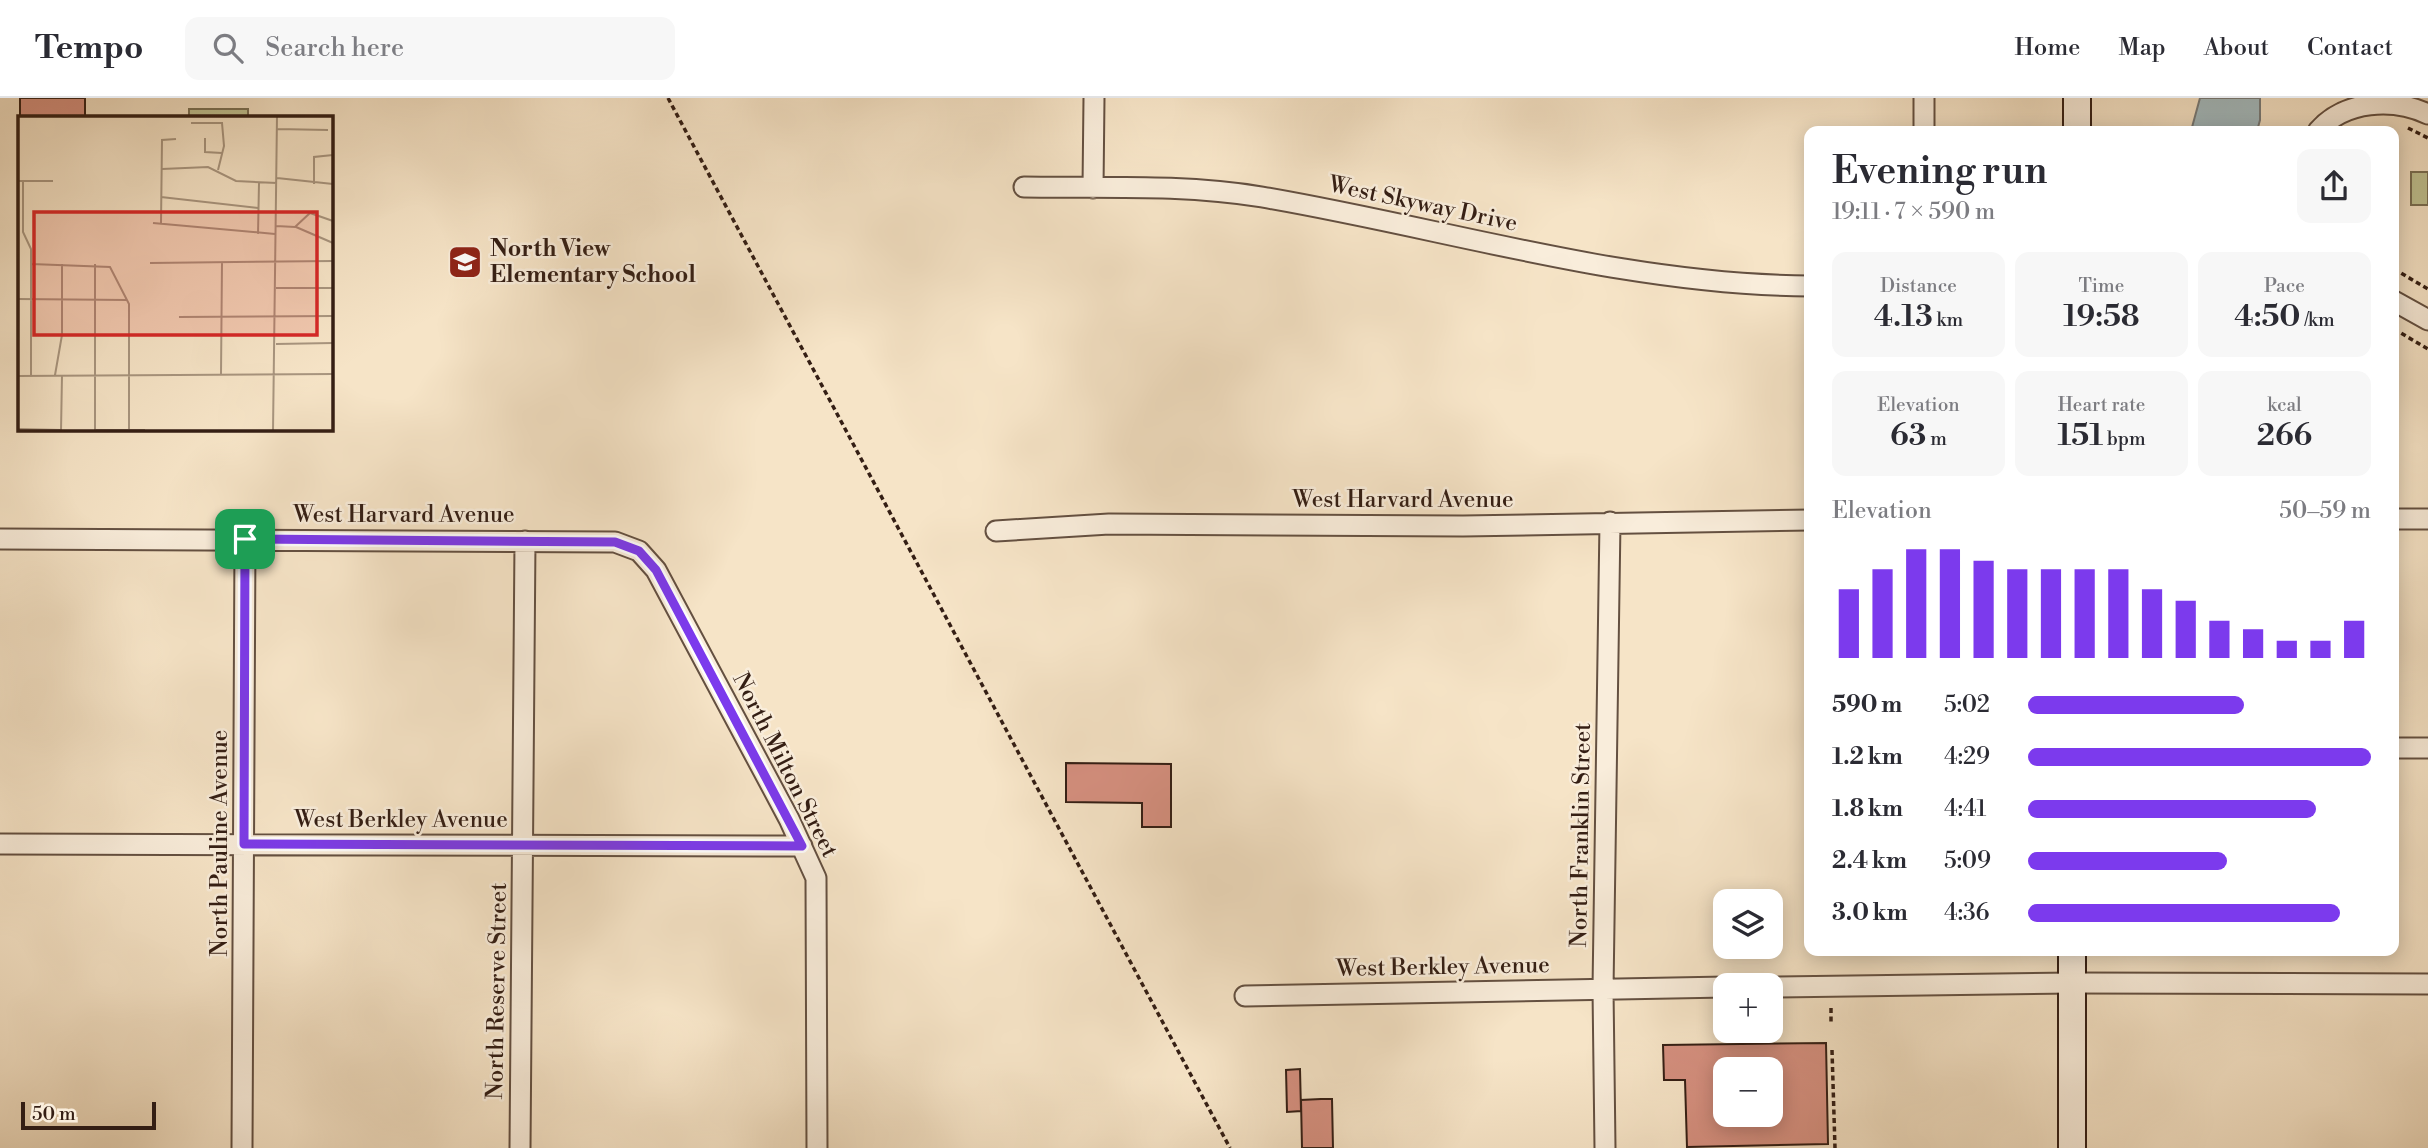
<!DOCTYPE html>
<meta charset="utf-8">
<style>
:root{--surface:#fff;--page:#f7f7f7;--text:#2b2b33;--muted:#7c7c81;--line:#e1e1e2;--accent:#7c3aed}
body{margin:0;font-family:"Libre Bodoni",serif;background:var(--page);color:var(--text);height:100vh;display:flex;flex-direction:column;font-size:26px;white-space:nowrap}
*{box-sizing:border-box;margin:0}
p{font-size:23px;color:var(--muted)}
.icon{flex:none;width:38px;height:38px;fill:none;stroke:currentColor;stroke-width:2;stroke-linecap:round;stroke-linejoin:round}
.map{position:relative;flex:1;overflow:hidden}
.side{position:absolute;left:1804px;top:28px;width:595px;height:830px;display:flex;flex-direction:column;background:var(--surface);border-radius:14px;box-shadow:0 4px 18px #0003}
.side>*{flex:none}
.controls{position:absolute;left:1713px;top:791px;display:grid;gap:14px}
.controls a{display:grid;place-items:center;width:70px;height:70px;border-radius:14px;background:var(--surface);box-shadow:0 4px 18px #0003;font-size:35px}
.scale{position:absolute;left:21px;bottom:18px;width:135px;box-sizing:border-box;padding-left:7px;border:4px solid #341e14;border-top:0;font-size:19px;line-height:24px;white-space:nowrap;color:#341e14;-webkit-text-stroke:5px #f9eddb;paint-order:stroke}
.pin{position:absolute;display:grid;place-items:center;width:60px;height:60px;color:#fff;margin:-30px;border-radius:14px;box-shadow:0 4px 10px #0006}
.round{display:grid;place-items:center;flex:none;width:74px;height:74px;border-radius:14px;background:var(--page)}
.headline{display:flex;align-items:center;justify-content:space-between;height:119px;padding:0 28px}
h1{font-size:38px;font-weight:600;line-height:52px}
.metrics{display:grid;grid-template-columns:repeat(3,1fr);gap:10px;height:119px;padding:7px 28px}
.metrics div{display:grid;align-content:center;border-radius:14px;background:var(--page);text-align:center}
.metrics b{font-size:30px;font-weight:600}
.metrics small{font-size:19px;font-weight:400}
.metrics p{font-size:19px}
.chart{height:196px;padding:14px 28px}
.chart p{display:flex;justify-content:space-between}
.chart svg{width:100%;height:126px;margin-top:7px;stroke:var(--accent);stroke-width:6}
ul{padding:0 28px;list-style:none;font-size:23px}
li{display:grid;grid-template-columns:112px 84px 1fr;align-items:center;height:52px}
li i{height:18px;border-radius:9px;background:var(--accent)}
header{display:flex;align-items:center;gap:42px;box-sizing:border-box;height:98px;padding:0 35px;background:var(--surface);border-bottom:2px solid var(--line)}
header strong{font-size:33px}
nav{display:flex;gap:38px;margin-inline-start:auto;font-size:24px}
.search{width:490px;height:63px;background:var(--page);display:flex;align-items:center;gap:18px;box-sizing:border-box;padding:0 24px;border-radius:14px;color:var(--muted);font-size:26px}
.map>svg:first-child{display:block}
.green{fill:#c0c393;stroke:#7a7054;stroke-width:2}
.water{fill:#a3bbc0;stroke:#777c7b;stroke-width:2}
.building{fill:#d69080;stroke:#341e14;stroke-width:2;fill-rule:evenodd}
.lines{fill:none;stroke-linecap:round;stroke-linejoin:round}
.street-casing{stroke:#645041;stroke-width:23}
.secondary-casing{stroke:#341e14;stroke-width:30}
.path{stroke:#341e14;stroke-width:3.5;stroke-dasharray:5 3.5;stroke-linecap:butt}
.street{stroke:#f9eddb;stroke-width:19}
.secondary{stroke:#f9eddb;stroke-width:26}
.route-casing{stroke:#fff;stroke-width:14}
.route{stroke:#7c3aed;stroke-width:9}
.labels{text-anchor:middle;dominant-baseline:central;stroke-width:5;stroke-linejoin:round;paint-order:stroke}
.street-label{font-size:23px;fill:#341e14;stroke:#f9eddb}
.poi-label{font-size:23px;font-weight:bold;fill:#341e14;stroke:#f9eddb;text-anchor:start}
.inset-road{fill:none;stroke:#a8957f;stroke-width:2}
.view{fill:#d62828;fill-opacity:0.15;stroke:#d62828;stroke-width:3.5}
.inset-edge{fill:none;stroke:#341e14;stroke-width:3.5}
</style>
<header>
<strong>Tempo</strong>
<div class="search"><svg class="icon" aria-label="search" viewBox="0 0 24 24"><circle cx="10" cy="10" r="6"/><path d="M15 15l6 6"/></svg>Search here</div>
<nav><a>Home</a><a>Map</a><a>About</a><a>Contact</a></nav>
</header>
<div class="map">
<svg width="2428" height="1050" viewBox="0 0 2428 1050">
<rect width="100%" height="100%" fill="#f6e4c7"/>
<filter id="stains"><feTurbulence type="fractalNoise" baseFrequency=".00286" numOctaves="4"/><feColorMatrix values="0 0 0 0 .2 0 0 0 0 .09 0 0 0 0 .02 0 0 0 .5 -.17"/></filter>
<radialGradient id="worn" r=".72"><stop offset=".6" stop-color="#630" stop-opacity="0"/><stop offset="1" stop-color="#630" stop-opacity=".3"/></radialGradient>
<!-- green -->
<path class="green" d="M189 11H248V19H189Z
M2411 74H2428V107H2411Z"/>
<!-- water -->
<path class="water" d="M2200 0H2260V22L2257 33H2191Z"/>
<!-- building -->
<path class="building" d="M20 0H85V19H20Z
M1066 665 1171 666V729H1142V705L1066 704Z
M1826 945 1828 1046 1687 1049 1685 982H1664L1663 947ZM1726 971H1771V1017H1726Z
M1300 971 1301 1013 1287 1014 1286 972Z
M1321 1001H1332L1333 1050H1302L1301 1002Z"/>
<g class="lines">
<!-- street casing -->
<g class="street-casing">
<path id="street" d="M1924 0V33
M2318 33C2345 2 2393 0 2428 16
M1024 89C1103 90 1184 86 1262 99 1445 130 1623 187 1810 188
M1093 90 1094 0
M2394 203 2428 222
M2394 421H2428
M996 433 1109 426 1463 428 1810 422
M0 441 615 444 639 453 656 472 789 721 816 780 817 1050
M2394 650H2428
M0 746 802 748
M1771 889 2072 885 2428 886
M1245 898 1726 889
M242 1050 245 441
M520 1050 525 443
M1605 1050 1603 891 1610 424"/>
</g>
<!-- secondary casing -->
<g class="secondary-casing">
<path id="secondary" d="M2077 33V0
M2072 852V1050"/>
</g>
<!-- path -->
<path class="path" d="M668 0 1230 1050
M2408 30 2428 40
M2394 171 2428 191
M2394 231 2428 251
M1831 910V926
M1832 952 1835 1050"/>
<!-- street -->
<use href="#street" class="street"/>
<!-- secondary -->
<use href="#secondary" class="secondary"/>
</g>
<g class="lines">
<!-- route casing -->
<g class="route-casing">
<path id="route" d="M245 441 615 444 639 453 656 472 802 748 244 746Z"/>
</g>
<!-- route -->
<use href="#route" class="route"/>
</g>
<!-- icons -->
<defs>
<g id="school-square" transform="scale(1.75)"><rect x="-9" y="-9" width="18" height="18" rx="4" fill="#8f2418" stroke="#f9eddb"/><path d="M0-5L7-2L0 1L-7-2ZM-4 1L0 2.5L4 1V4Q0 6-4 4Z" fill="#fff"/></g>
</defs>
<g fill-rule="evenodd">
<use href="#school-square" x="465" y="164"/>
</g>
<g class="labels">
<!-- street labels -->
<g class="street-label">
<text transform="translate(1423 106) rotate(12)">West Skyway Drive</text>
<text x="1403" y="402">West Harvard Avenue</text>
<text x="404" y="417">West Harvard Avenue</text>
<text transform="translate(785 667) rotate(63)">North Milton Street</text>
<text x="401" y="722">West Berkley Avenue</text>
<text transform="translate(1581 737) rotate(-89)">North Franklin Street</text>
<text transform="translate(220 745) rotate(-90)">North Pauline Avenue</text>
<text transform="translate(1443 869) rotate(-1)">West Berkley Avenue</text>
<text transform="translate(497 893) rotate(-89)">North Reserve Street</text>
</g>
<!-- poi labels -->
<g class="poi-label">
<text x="490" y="151">North View<tspan x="490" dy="26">Elementary School</tspan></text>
</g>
</g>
<!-- overview -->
<g transform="translate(18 18)">
<rect width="315" height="315" fill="#f6e4c7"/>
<path class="inset-road" d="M173 7H204L206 30 200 54M259 13 310 14M187 22V36L204 37M144 53 190 51 218 65 259 67M259 62 315 68M0 65H35M5 65V116L13 133V259M296 68V41L315 39M143 81 240 92M135 107 257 118M143 107 144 24 158 23M258 110 277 111 292 97 315 105M278 111 315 127M240 118 241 67M132 147 315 145M13 148 92 151 111 188V315M77 148V315M258 172H315M0 183 109 184M161 201 315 200M258 228 315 227M203 258 204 146M37 259 44 219V148M0 260 315 258M0 313 43 314M77 314H127M43 315 44 259M255 315 259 0"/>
<path class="view" d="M16 96H299V219H16Z"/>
<rect width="315" height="315" class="inset-edge"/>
</g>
<rect width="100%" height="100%" filter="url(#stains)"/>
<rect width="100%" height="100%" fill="url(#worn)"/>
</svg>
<div class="controls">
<a><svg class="icon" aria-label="layers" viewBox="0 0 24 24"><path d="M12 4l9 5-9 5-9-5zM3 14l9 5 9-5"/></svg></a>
<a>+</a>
<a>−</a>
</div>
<div class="scale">50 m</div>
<div class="pin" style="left:245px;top:441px;background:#1e9e55"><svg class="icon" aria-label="arrive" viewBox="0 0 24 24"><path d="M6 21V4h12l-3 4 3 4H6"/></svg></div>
<section class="side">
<div class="headline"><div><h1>Evening run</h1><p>19:11 · 7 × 590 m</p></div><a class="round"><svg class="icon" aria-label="share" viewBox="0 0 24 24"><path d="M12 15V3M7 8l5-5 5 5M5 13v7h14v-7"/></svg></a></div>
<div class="metrics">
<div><p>Distance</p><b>4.13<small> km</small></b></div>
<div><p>Time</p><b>19:58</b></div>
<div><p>Pace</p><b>4:50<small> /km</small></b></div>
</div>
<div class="metrics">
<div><p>Elevation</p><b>63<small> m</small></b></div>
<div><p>Heart rate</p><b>151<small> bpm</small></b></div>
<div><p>kcal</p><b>266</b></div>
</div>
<div class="chart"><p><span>Elevation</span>50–59 m</p>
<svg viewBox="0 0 160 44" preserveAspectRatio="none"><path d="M5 44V20M15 44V13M25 44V6M35 44V6M45 44V10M55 44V13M65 44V13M75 44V13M85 44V13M95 44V20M105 44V24M115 44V31M125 44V34M135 44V38M145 44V38M155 44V31"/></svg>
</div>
<ul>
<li><b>590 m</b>5:02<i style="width:63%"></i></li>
<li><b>1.2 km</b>4:29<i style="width:100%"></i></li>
<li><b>1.8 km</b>4:41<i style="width:84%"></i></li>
<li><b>2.4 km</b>5:09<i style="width:58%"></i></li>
<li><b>3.0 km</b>4:36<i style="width:91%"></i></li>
</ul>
</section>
</div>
